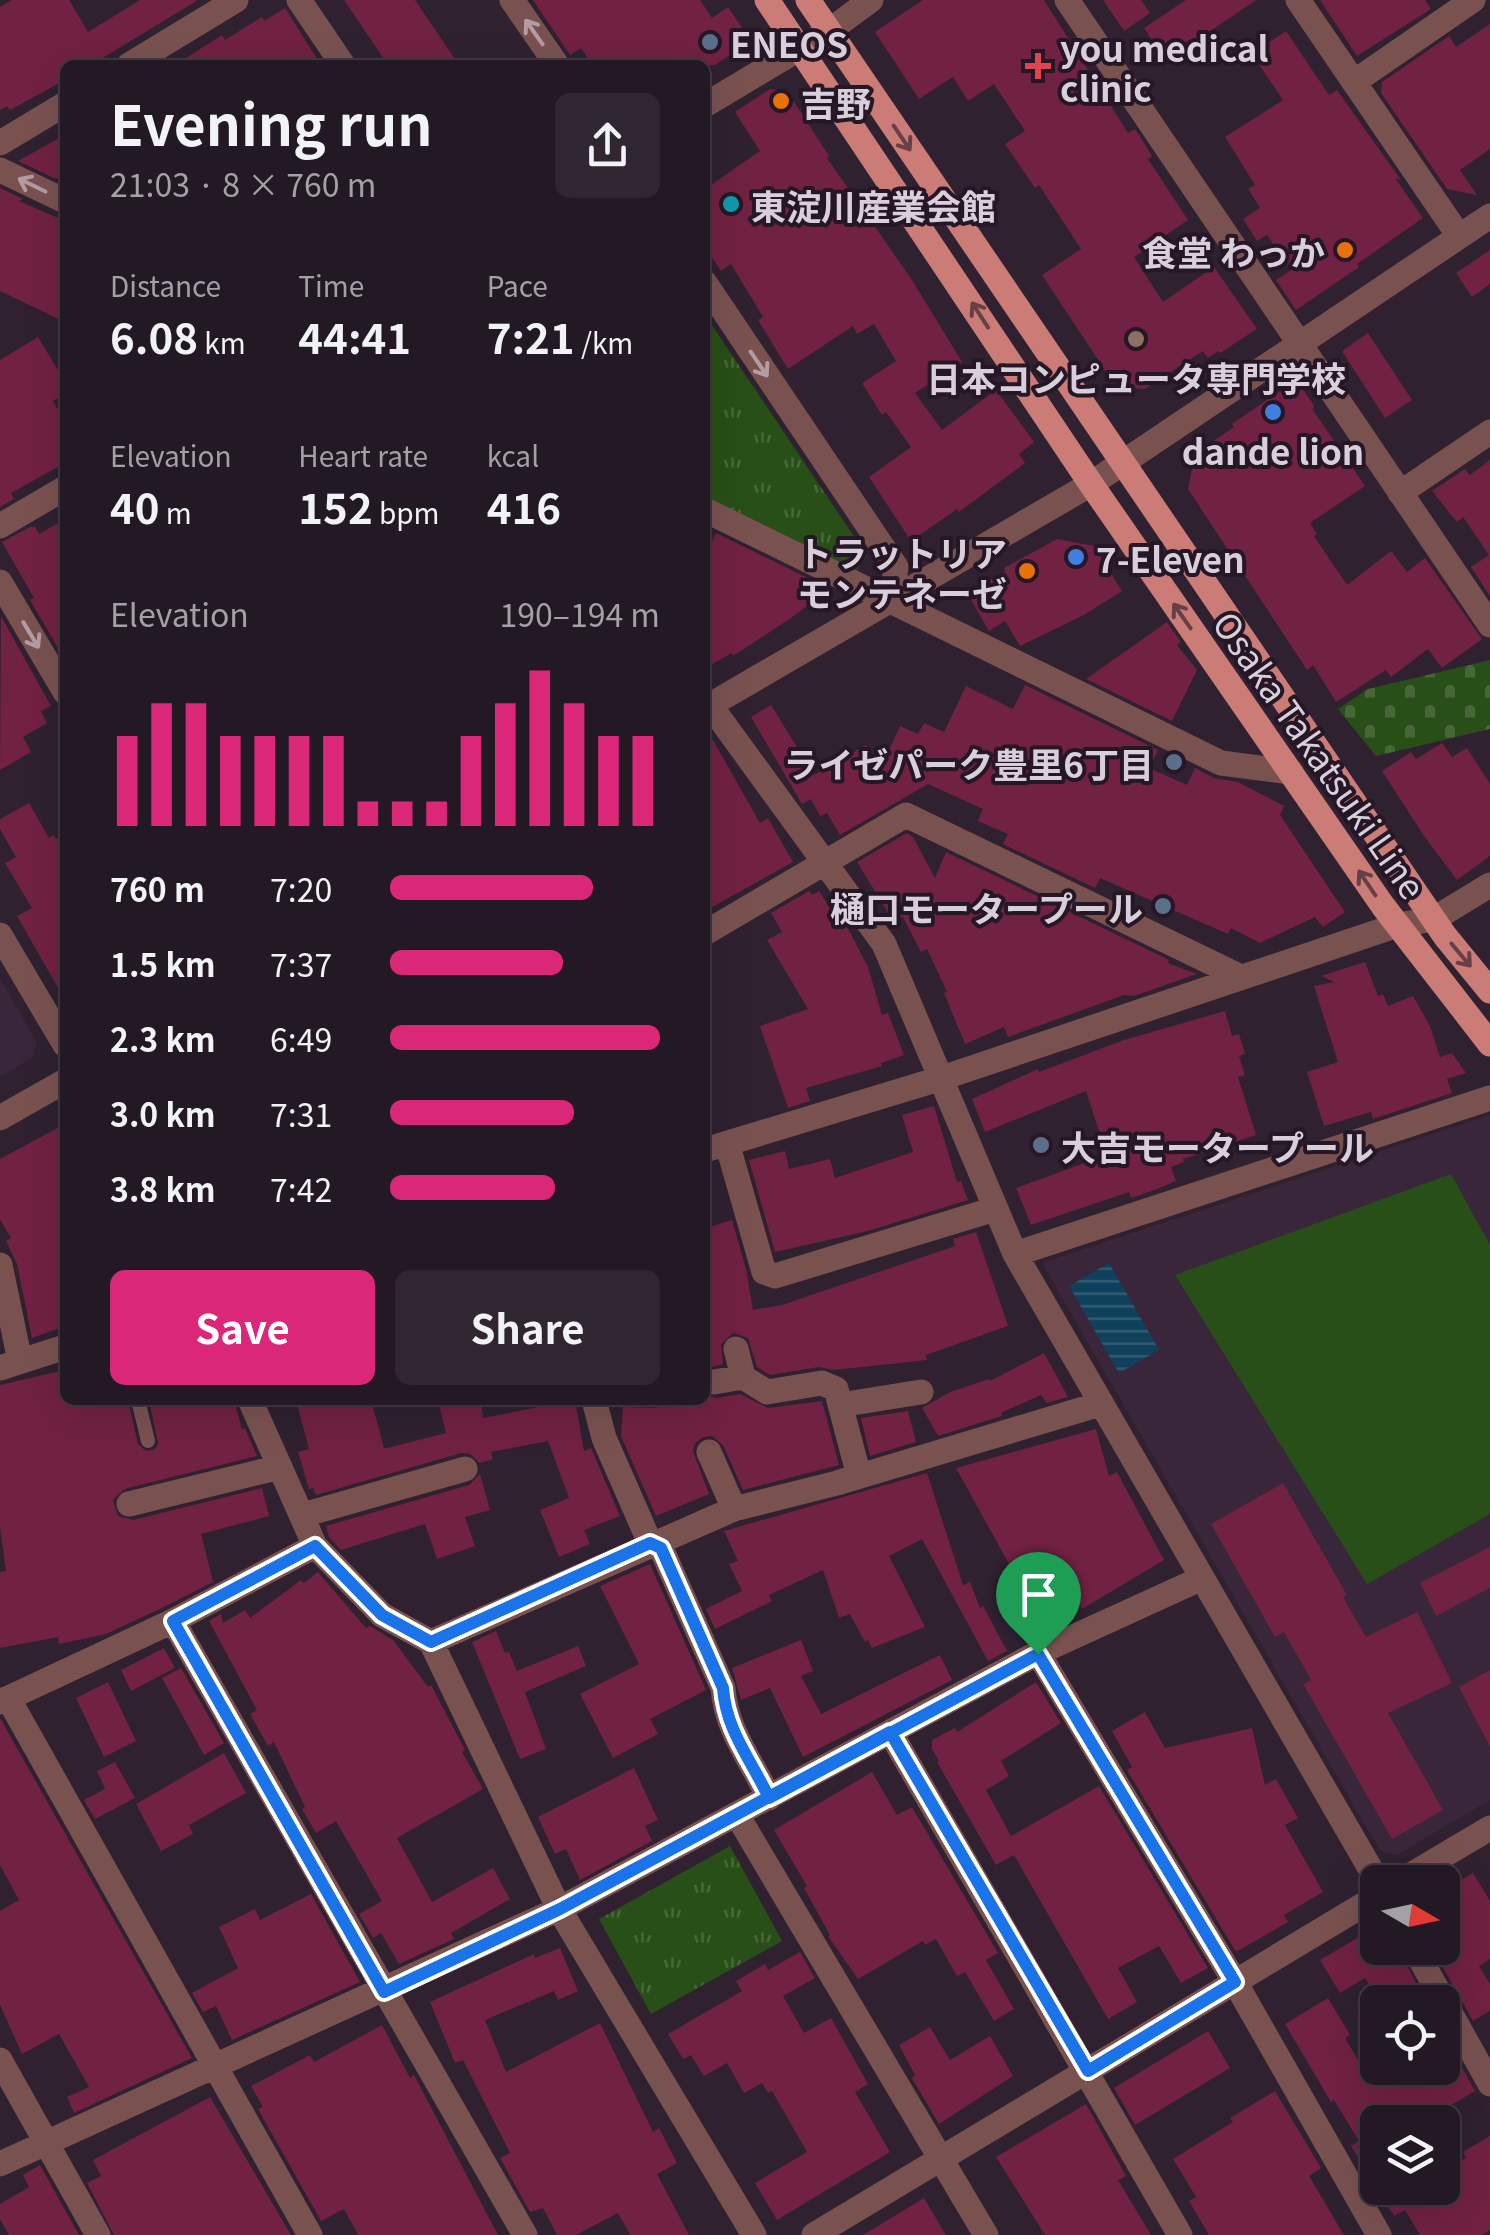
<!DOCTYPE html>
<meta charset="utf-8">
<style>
:root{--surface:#231924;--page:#2f2631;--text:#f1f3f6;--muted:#a3a0a6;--line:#403841;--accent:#db2777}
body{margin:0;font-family:Georgia,"Noto Sans JP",serif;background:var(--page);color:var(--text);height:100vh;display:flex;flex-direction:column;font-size:38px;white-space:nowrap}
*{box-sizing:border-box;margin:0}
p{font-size:32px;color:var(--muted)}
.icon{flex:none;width:55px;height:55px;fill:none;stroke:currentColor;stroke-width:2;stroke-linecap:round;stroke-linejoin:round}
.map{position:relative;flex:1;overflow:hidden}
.panel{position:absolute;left:60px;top:60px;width:650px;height:1345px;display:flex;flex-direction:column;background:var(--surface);border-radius:15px;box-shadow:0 10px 40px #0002,0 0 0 2px var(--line)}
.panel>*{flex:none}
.needle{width:65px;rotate:99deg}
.buttons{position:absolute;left:1360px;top:1865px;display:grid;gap:20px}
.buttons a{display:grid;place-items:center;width:100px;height:100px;border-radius:15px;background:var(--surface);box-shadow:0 10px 40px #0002,0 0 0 2px var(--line);font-size:50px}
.pin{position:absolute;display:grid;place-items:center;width:85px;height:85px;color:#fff;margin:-102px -42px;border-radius:50% 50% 50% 0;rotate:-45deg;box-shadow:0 0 10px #0007}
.pin .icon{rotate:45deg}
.round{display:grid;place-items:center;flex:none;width:105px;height:105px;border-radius:15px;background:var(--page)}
.summary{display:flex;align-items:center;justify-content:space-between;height:170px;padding:0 50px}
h1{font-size:55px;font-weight:700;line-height:75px}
.metrics{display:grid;grid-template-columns:repeat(3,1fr);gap:15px;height:170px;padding:10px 50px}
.metrics div{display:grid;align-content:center}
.metrics b{font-size:42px;font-weight:700}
.metrics small{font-size:28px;font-weight:400}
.metrics p{font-size:28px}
.chart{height:280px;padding:20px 50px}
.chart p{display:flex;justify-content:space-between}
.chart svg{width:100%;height:180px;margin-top:10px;stroke:var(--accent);stroke-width:6}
.primary-button{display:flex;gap:20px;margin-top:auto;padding:20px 50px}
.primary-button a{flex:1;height:115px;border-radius:15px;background:var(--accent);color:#fff;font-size:40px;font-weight:700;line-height:115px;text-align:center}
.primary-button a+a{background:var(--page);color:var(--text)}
ul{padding:0 50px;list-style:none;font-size:32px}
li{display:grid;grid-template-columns:160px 120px 1fr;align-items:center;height:75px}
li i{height:25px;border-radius:12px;background:var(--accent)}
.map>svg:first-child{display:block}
.built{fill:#39263b}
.grass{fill:#284f17}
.cemetery{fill:url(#cemetery-stones)}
.park{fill:url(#park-tufts)}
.water{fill:url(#water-rules)}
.building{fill:#712142}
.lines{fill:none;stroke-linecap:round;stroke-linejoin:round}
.service{stroke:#795250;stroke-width:14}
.minor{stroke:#795250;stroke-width:25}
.tertiary{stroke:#795250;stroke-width:25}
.primary{stroke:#cb7c77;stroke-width:25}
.oneway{stroke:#b39da3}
.oneway2{stroke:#673f46}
.route-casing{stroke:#fff;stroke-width:20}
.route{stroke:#1a73e8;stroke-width:12}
.service-dot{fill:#5c6f8a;stroke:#251726;stroke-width:4}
.health-dot{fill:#e0444e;stroke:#251726;stroke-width:4}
.food-dot{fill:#e8710a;stroke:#251726;stroke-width:4}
.culture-dot{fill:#0f9aa8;stroke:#251726;stroke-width:4}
.education-dot{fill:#8d6e63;stroke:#251726;stroke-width:4}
.shop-dot{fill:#3f7fe0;stroke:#251726;stroke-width:4}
.labels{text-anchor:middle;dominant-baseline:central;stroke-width:8;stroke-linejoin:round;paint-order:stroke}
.poi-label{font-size:35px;font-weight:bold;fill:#d9cfda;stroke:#251726;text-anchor:start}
.street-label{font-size:35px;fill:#d9cfda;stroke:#251726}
</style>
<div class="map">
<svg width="1490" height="2235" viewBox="0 0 1490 2235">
<defs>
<pattern id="cemetery-stones" width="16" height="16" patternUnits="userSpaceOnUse" patternTransform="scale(2.5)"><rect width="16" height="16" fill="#284f17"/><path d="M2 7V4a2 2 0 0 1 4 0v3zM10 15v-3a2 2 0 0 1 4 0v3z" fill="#476738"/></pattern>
<pattern id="park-tufts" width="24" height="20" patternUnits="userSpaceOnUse" patternTransform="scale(2.5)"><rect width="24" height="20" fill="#284f17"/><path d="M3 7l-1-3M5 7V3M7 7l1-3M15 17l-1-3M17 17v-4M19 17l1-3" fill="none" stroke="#476738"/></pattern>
<pattern id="water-rules" width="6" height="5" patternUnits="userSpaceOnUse" patternTransform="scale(2.5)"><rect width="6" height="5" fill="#0f405c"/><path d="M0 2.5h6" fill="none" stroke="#315b73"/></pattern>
</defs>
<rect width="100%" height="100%" fill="#2f2130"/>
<!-- built -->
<path class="built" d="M0 979 37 1042 33 1057 0 1077Z
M1490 1115V1800L1397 1855 1380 1851 1042 1263Z"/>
<!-- grass -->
<path class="grass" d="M1451 1174 1490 1245V1514L1367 1584 1175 1275Z"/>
<!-- cemetery -->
<path class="cemetery" d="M1490 660V729L1376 756 1338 709 1368 689Z"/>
<!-- park -->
<path class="park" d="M705 315 867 556 855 572 705 499Z
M730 1846 782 1941 651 2014 599 1919Z"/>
<!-- water -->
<path class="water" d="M1109 1263 1159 1350 1119 1373 1069 1286Z"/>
<!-- building -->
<path class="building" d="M12 0H69L88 32 140 0H198L91 65H65V80L10 110 7 106 0 110V7Z
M344 0H415L459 65H388Z
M533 0H700L712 18 728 7 751 41 715 65H592L581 48 570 55Z
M923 0H1044L1128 133 1135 129 1139 135 1152 156 1148 159 1188 220 1134 257 1163 302 1214 267 1257 329 1220 353 1218 351 1208 358 1203 351 1145 389 1133 388 1111 373 1108 375 1042 275 1081 249 1039 185 1035 188 1005 144 1025 131 994 84 968 101 953 77 919 99 875 32Z
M1103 0H1141L1150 13 1124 31Z
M1186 0H1256L1166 61 1144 28Z
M1320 0H1425L1431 9 1357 56Z
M285 8 321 65H175L222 35 225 40 262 17 264 21Z
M1490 24V149L1460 170 1477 195 1447 189 1381 93 1382 82 1449 36 1456 47Z
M1286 31 1329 95 1337 90 1401 180 1395 178 1423 218 1357 264 1359 267 1296 310 1276 280 1291 270 1267 235 1257 241 1243 219 1260 208 1248 189 1255 185 1225 137 1283 100 1252 54Z
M770 89 787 91 829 156 827 158 912 280 962 362 915 393 942 430 996 390 1034 442 1019 454 1025 463 959 512 957 509 911 541 869 477 911 447 886 412 882 415 862 383 896 361 874 324 857 334 853 326 788 369 758 320 763 317 731 264 721 271 705 247V189L760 151 735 112Z
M65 135V174L56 179 18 161Z
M0 188 23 199 19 201 65 221V322L0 291Z
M1490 250V284L1472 297 1456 273Z
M1368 333 1412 400 1385 418 1342 351Z
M38 337 65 382V394L53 401 65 422V463L11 493 14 499 0 507V360Z
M1296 380 1314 405 1313 410 1365 486 1310 523 1317 534 1314 536 1347 585 1391 551 1407 572 1425 558 1482 639 1442 668 1428 649 1391 677 1386 670 1336 702 1313 665 1307 670 1188 489 1195 454 1234 427 1232 424Z
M1490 460V596L1471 567 1489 555 1463 517 1457 522 1432 491 1465 469 1470 475Z
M58 523 65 534V654L62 655 30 600 34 598 2 542 30 527H35L39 534Z
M716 533 820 584 811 603 788 620 733 656 732 653 705 668V556Z
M1057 539 1094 546 1122 591 1084 615 1020 646 1005 621 989 631 967 593 1006 571 1004 568Z
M1 616 51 706 41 711 47 723 23 737 31 752 0 770Z
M1167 622 1181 642 1177 645 1197 670 1172 721 1086 679Z
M1025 685 1158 750 1149 768 1187 785 1195 768 1214 778 1238 782 1284 806 1280 815 1345 912 1323 927 1315 917 1260 943 1231 928 1228 934 1100 878 1095 888 1003 844 1008 834 978 821 983 809 928 784 840 835 827 813 820 816 811 799 802 804 751 717 771 705 814 775 866 745 880 770 900 726 918 734 924 723 944 732 966 686 1013 709Z
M705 726 760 823 768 818 793 862 705 911Z
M1442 743 1452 757 1467 748 1490 784V856L1457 880 1424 836 1382 771 1411 752 1416 759Z
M29 803 49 838 54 835 56 839 65 833V1000L17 916 32 908 5 863 16 857 0 829V819Z
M907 833 913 837 935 878 946 852 1169 960 1168 963 1197 974 1134 996 1124 995 1008 1037 1004 1027 965 1044 944 993 947 992 927 949 921 952 903 917 892 919 857 862Z
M809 891 812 895 819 891 831 910 838 909 868 967 882 1015 888 1013 904 1055 881 1063 882 1066 806 1088 810 1101 788 1108 760 1026 808 1009 767 940 782 932 771 913Z
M1365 962 1378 996 1383 994 1388 1006 1413 996 1430 1026 1440 1057 1452 1053 1466 1073 1447 1079 1452 1093 1373 1119 1371 1112 1324 1126 1307 1072 1338 1062 1314 986 1334 982 1321 976Z
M1225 1011 1232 1036 1239 1034 1245 1054 1239 1056 1245 1075 1238 1077 1256 1135 1183 1159 1184 1162 1171 1167 1176 1181 1157 1189 1131 1198 1129 1192 1031 1225 1016 1188 1104 1156 1100 1144 1103 1143 1086 1091 985 1132 972 1099 1038 1069 1039 1072 1124 1040Z
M934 1106 957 1182 961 1181 968 1200 868 1231 775 1252 749 1160 785 1151 789 1169 830 1159 835 1178 913 1152 902 1115Z
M65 1124V1326L32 1338 17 1264 6 1241 11 1238 0 1219V1159Z
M732 1220 746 1269 753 1310 782 1305 955 1246 953 1239 976 1232 1008 1326 926 1355 927 1360 834 1370 819 1367 770 1375 757 1367 748 1338 733 1333 721 1344 723 1364 705 1369V1228Z
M1044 1353 1068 1397 1047 1403 1041 1395 1001 1413 1002 1416 938 1436 922 1408 950 1392 989 1379 990 1381Z
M65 1370V1400H128L138 1444 146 1451 155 1449 158 1443 149 1400H234L242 1429 245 1428 257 1456 124 1489 113 1500 118 1516 133 1520 262 1488 269 1516 201 1534 213 1582 166 1606 106 1634 59 1644 58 1637 0 1648V1572L6 1571 0 1527V1385Z
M740 1394 768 1408 822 1401 839 1465 743 1490 723 1445 712 1436 703 1437 695 1443 693 1451 709 1494 656 1516 621 1436 623 1407 657 1408 656 1400H705V1395L717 1398Z
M296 1400H371L384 1448H387L446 1433 438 1400H481L483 1418 575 1400 584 1451 591 1448 620 1516 584 1530 590 1544 559 1557 540 1510 569 1498 548 1441 491 1452 493 1459 480 1463 470 1454 461 1453 316 1495 313 1488 309 1489 298 1452 309 1449Z
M908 1411 916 1442 870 1456 861 1418Z
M1096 1429 1109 1476 1117 1472 1164 1560 1082 1609 1078 1602 1041 1622 956 1468Z
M927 1473 963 1585 970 1582 980 1608 983 1606 1007 1651 988 1661 922 1539 889 1556 925 1627 872 1648 868 1640 865 1642 850 1614 839 1618 823 1570 769 1595 772 1601 715 1629 706 1609 742 1591 729 1564 738 1561 724 1531Z
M480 1474 490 1510 465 1517 475 1546 437 1559 425 1524 341 1550 329 1537 326 1526 469 1485Z
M1283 1483 1347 1595 1343 1597 1366 1637 1417 1612 1452 1683 1388 1713 1443 1810 1392 1839 1303 1684 1311 1680 1284 1632 1275 1637 1211 1524Z
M1490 1547V1588L1436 1616 1420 1583Z
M650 1564 706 1690 650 1719 658 1734 613 1758 580 1694 639 1664 600 1586Z
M318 1572 366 1628 370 1626 393 1640 428 1687 431 1685 465 1750 462 1752 483 1789 397 1838 432 1902 493 1868 510 1899 451 1933 454 1939 399 1964 381 1933 373 1938 359 1914 382 1901 336 1821 316 1833 302 1809 305 1807 274 1742 268 1746 250 1714 257 1710 209 1621 221 1614 223 1623 245 1610 250 1618 301 1580 304 1583Z
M496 1631 505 1653 509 1652 517 1671 578 1646 586 1666 525 1692 546 1749 520 1759 472 1642Z
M801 1640 813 1671 801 1676 821 1714 940 1655 952 1680 803 1757 770 1688 741 1700 732 1668Z
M164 1648 175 1668 131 1691 121 1670Z
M181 1668 224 1743 204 1755 162 1678Z
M1490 1670V1747L1459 1687Z
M108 1682 136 1741 104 1757 76 1698Z
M1036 1682 1061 1723 1001 1761 1009 1776 986 1790 1011 1836 1099 1786 1208 1968 1181 1983 1159 1946 1118 1968 1137 2002 1108 2019 1014 1855 996 1865 937 1762 939 1761 932 1749V1740L955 1728 957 1732Z
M1145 1712 1165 1748 1252 1728 1265 1785 1276 1779 1298 1818 1285 1825 1323 1892 1284 1915 1288 1922 1236 1952 1127 1770 1132 1767 1112 1731Z
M0 1718 192 2058 74 2113 67 2097 89 2087 59 2034 22 2054 0 2005V1911L19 1900 0 1865Z
M224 1753 246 1793 189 1825 193 1834 161 1851 136 1804Z
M115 1762 135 1798 95 1819 84 1800 105 1789 97 1771Z
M634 1768 658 1820 645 1826 652 1841 580 1880 566 1849 555 1854 538 1817Z
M872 1772 897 1815 912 1807 998 1953 986 1960 1014 2009 994 2021 965 1972 957 1976 936 1939 925 1945 923 1941 858 1979 828 1936 830 1935 804 1888 807 1886 774 1830Z
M1473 1873 1490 1901V1959L1479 1966 1490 1984V2011L1473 2021 1432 1948H1442V1891Z
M311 1894 360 1982 232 2040 216 2006 203 2012 192 1993 238 1968 219 1927 255 1909 260 1920Z
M1378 1926V1948H1398L1426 2002H1380L1365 1978 1340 1993 1320 1960Z
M560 1948 578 1991 558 2000 554 1991 485 2020 506 2072 600 2023 653 2132 659 2128 677 2163 657 2174 689 2235H630L618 2213 576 2235H557L543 2208 530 2212 500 2158 510 2153 463 2060 455 2063 430 2002 534 1954 535 1958Z
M800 1952 815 1978 783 1996 804 2033 831 2018 868 2084 855 2092 890 2152 777 2220 755 2183 807 2152 772 2091 768 2093 762 2083 744 2093 727 2063 704 2076 691 2055 683 2059 668 2034 742 1991 736 1981 765 1964 768 1970Z
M1328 1998 1350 2035 1345 2038 1374 2087 1407 2068H1442V2032L1475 2091 1422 2122 1409 2103 1378 2122V2188H1442V2172L1466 2158 1463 2152 1490 2136V2230L1482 2235H1420L1405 2210 1394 2216 1351 2146 1359 2141 1334 2100 1331 2102 1285 2024Z
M382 2025 410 2078 414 2075 498 2235H358L344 2209 321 2221 258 2109 263 2107 251 2086 310 2055 314 2062Z
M930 2027 950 2060 990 2036 1013 2076 939 2124 912 2078 915 2075 899 2045Z
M1208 2031 1230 2068 1135 2125 1114 2088Z
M1275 2091 1321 2168 1309 2176 1344 2235H1209L1189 2201 1196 2197 1173 2159 1233 2122 1230 2118Z
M210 2097 291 2235H114L87 2183 101 2176 93 2160Z
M1086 2104 1126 2176 1118 2180 1151 2235H1045L996 2157Z
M40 2165 79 2235H9L0 2219V2204L29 2187 23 2175Z
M924 2198 946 2235H863Z"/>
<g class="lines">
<!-- service -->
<path class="service" d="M138 1400 148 1441"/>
<!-- minor -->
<path class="minor" d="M299 0 343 65
M512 0 557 65
M1067 0 1490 625
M1298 0 1459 236
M129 65 236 0
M1354 82 1473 0
M0 143 65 104
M0 170 65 201
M705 283 896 567 891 602
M1400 493 1490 432
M705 510 1221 763 1291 772
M0 582 65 692
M710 705 884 944 1015 1254 1378 1882
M705 933 906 815 1241 977
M727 1143 764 1272 775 1276 995 1209
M705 1150 939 1079 1398 925 1434 919 1490 885
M1015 1254 1490 1098
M0 1265 20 1361
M0 1368 65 1347
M743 1377 767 1392 822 1383 836 1389 859 1476
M714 1382 743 1377 736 1349
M250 1400 315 1546 382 1615 431 1642 559 1909 754 2235
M594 1400 604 1438 650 1543 661 1548 723 1688C726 1731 752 1761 769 1798
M840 1405 921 1392
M709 1452 734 1509
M129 1504 280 1467
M303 1515 465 1469
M173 1621 525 2235
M431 1642 734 1509 837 1483 1100 1404
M1038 1653 1235 1982 1379 2235
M8 1698 310 2235
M0 1702 173 1621 315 1546
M890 1732 1180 2235
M737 1815 986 2235
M1414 1948 1490 2084
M0 2060 98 2235
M0 2164 559 1909 1038 1653 1200 1579"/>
<!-- tertiary -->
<path class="tertiary" d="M705 105 829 31 871 0
M0 526 65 488
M705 708 1091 484 1490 216
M0 935 65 1045
M0 1118 65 1081
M1399 1882 1490 1828
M814 2235 1378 1896"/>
<!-- primary -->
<path class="primary" d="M767 0 1091 484 1383 906 1490 1044
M808 0 1445 936 1490 991"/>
</g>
<!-- one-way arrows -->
<defs><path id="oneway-shaft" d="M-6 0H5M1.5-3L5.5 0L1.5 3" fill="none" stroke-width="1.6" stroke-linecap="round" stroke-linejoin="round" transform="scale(2.5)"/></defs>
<g class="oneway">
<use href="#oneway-shaft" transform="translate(534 32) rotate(-125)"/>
<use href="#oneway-shaft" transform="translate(32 185) rotate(-154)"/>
<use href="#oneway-shaft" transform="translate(759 364) rotate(56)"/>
<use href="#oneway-shaft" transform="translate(31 635) rotate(59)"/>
</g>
<g class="oneway2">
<use href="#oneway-shaft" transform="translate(902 138) rotate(56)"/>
<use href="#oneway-shaft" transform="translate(980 315) rotate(-123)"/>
<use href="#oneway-shaft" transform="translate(1182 616) rotate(-125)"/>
<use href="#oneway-shaft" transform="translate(1367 883) rotate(-124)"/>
<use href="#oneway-shaft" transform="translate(1461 955) rotate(50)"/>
</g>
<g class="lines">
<!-- route casing -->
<g class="route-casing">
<path id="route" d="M1038 1654 769 1798C752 1761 726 1731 723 1688L661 1548 650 1543 431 1642 382 1615 315 1546 173 1621 384 1992 560 1909 890 1732 1088 2071 1235 1982 1038 1654"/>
</g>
<!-- route -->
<use href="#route" class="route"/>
</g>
<!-- markers -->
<g class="service-dot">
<circle cx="710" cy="42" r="10"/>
<circle cx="1174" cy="762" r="10"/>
<circle cx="1163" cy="906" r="10"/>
<circle cx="1041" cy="1145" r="10"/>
</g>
<path class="health-dot" d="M1033 51h10v10h10v10h-10v10h-10v-10h-10v-10h10z"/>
<g class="food-dot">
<circle cx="781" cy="101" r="10"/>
<circle cx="1345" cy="250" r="10"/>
<circle cx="1027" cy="571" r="10"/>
</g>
<circle class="culture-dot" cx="731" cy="204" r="10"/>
<circle class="education-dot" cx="1136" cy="339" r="10"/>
<g class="shop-dot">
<circle cx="1273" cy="412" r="10"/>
<circle cx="1076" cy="557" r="10"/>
</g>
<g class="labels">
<!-- poi labels -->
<g class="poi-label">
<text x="730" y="42">ENEOS</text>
<text x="1060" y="46">you medical<tspan x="1060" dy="40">clinic</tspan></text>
<text x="801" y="101">吉野</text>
<text x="751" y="204">東淀川産業会館</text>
<text x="1325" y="250" text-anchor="end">食堂 わっか</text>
<text x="1136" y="376" text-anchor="middle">日本コンピュータ専門学校</text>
<text x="1273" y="449" text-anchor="middle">dande lion</text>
<text x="1007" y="551" text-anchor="end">トラットリア<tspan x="1007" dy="40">モンテネーゼ</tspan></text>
<text x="1096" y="557">7-Eleven</text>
<text x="1154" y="762" text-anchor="end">ライゼパーク豊里6丁目</text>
<text x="1143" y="906" text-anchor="end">樋口モータープール</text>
<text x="1061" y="1145">大吉モータープール</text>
</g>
<!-- street labels -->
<g class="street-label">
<text transform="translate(1321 754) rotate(55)">Osaka Takatsuki Line</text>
</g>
</g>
</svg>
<div class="buttons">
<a><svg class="needle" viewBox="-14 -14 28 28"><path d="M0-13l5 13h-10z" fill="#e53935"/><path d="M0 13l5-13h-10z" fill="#a3a0a6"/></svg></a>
<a><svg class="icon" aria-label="locate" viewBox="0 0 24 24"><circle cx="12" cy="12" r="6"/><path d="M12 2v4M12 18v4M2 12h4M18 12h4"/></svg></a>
<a><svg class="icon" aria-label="layers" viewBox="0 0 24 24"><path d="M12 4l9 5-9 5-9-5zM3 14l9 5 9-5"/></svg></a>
</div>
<div class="pin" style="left:1038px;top:1654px;background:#1e9e55"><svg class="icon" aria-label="arrive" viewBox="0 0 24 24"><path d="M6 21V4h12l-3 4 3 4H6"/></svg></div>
<section class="panel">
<div class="summary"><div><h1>Evening run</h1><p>21:03 · 8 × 760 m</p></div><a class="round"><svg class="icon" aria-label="share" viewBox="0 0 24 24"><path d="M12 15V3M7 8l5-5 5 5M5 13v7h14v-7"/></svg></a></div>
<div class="metrics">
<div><p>Distance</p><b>6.08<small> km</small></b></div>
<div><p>Time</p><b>44:41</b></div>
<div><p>Pace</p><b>7:21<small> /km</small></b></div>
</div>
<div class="metrics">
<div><p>Elevation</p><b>40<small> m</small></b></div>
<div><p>Heart rate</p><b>152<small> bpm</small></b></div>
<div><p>kcal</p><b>416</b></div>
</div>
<div class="chart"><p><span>Elevation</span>190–194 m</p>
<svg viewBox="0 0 160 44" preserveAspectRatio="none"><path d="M5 44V22M15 44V14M25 44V14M35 44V22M45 44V22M55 44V22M65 44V22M75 44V38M85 44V38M95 44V38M105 44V22M115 44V14M125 44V6M135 44V14M145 44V22M155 44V22"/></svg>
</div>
<ul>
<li><b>760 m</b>7:20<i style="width:75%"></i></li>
<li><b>1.5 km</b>7:37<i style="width:64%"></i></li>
<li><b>2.3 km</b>6:49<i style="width:100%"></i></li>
<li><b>3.0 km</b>7:31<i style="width:68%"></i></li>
<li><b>3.8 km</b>7:42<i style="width:61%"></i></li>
</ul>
<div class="primary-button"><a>Save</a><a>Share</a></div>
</section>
</div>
